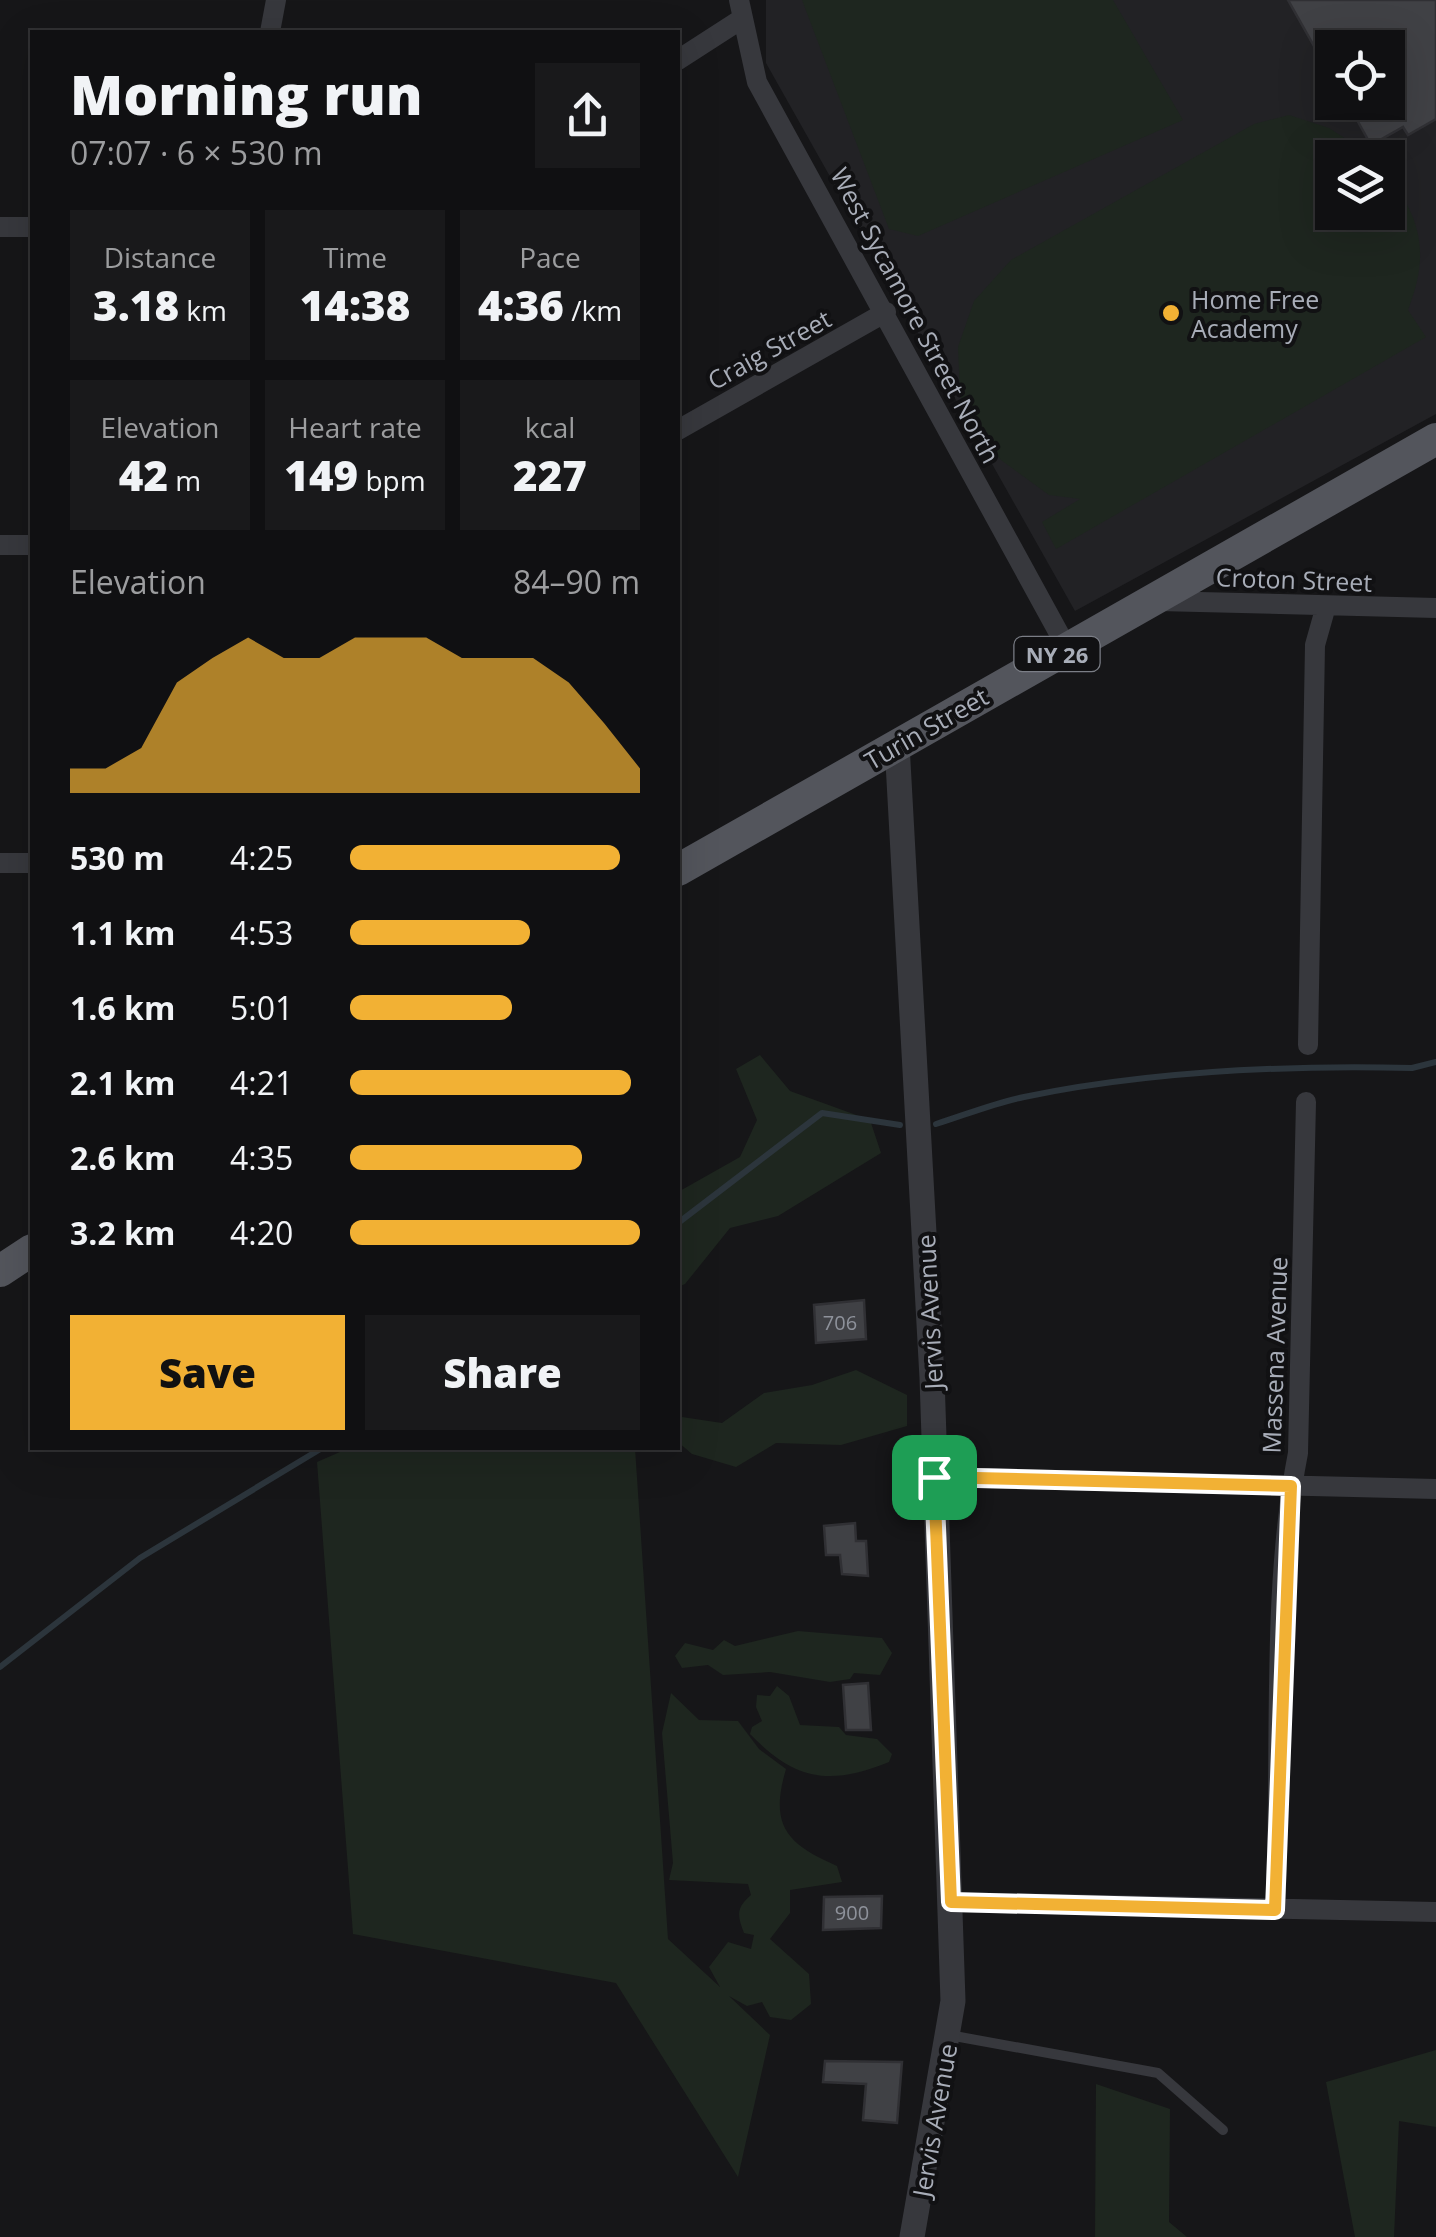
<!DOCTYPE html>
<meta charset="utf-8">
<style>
:root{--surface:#101012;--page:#19191b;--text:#f1f3f6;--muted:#9c9d9f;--line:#303032;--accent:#f2b134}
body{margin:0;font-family:"Open Sans",sans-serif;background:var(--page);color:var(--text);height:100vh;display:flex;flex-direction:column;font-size:38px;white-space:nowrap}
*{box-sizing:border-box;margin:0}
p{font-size:32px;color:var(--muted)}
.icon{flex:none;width:55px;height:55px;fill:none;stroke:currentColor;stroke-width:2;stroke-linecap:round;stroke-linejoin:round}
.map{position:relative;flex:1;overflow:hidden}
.side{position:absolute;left:30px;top:30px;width:650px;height:1420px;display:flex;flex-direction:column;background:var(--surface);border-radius:0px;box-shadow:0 10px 40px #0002,0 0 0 2px var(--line)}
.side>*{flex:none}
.tools{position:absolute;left:1315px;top:30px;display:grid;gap:20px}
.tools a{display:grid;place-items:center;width:90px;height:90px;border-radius:0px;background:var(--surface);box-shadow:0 10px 40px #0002,0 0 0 2px var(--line);font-size:50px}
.pin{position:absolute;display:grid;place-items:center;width:85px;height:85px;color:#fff;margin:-42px;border-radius:20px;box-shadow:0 5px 15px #0006}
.round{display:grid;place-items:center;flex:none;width:105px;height:105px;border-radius:0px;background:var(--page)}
.headline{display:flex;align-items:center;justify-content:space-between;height:170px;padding:0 40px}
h1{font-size:55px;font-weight:800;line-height:75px}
.stats{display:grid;grid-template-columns:repeat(3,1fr);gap:15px;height:170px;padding:10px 40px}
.stats div{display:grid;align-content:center;border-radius:0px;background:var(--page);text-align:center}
.stats b{font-size:42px;font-weight:800}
.stats small{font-size:28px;font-weight:400}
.stats p{font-size:28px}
.chart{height:280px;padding:20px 40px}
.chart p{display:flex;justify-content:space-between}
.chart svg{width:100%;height:180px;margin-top:10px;fill:var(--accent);opacity:.7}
.primary-button{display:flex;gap:20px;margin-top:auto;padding:20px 40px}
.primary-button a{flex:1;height:115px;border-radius:0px;background:var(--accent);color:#111;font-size:40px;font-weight:800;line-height:115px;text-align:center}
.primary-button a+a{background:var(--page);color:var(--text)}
ul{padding:0 40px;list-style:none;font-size:32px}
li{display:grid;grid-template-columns:160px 120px 1fr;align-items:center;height:75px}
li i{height:25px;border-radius:12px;background:var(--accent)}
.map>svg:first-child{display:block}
.built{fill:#222225;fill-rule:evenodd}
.green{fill:#1e261f}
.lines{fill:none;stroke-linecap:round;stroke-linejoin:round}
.stream{stroke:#2c353c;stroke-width:6}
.building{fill:#404145;stroke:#303034;stroke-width:2.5}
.service{stroke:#37383d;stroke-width:10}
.minor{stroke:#37383d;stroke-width:20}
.tertiary{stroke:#37383d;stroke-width:25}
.primary{stroke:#53555c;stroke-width:32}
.route-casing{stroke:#fff;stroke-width:20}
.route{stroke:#f2b134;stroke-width:12}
.poi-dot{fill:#f2b134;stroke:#111113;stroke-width:4}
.labels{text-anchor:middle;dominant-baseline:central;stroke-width:8;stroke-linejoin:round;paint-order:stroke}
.number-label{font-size:20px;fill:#8e929b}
.shield{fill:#111113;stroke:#7b7e86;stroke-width:2.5}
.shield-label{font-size:22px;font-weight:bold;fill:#a8adb8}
.poi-label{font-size:25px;fill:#a8adb8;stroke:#111113;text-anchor:start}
.street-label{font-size:25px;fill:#a8adb8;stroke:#111113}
</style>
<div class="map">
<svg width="1436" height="2237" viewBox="0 0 1436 2237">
<rect width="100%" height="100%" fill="#161618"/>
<!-- built -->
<path class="built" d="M766 0H1436V414L1075 611 766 63ZM1332 48H1388V102H1332ZM1332 158H1388V212H1332Z"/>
<!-- green -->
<path class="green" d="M802 0H1113L1183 120 918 236 889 229Z
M1289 115 1329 128 1374 157 1332 158V212H1388V175C1423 222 1429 255 1408 310L1426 337 1056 549 1042 522 1080 499 1049 495 1001 460 975 431 960 395 958 347 974 301 1011 260 1254 124Z
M760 1055 790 1091 870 1120 881 1153 778 1216 730 1228 685 1284 678 1287V1192L740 1157 757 1120 736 1069Z
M856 1370 907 1395V1426L841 1445 776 1443 736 1467 692 1454 678 1442 682 1417 722 1423 764 1393 812 1385Z
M349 1448H635L668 1939 720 1987 709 1967 728 1942 751 1949 754 1935 744 1933C737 1915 736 1908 751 1895L748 1884 669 1880 673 1863 662 1733 671 1693 699 1720 738 1721 759 1749 786 1769C769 1826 787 1844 837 1866L842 1882 790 1890V1913L770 1939 809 1974 811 2004 791 2020 770 2017 762 2002 747 2006 729 1996 770 2035 738 2177 616 1983 353 1934 317 1462Z
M798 1631 882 1638 892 1653 880 1675 854 1673 850 1679 830 1682 770 1672 723 1675 708 1665 682 1668 675 1656 685 1643 713 1650 724 1640 735 1646Z
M777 1686 789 1696 800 1725 839 1727 846 1735 877 1739 892 1754 889 1762C830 1786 795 1781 750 1734L752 1727 762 1721 756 1707 757 1695 770 1696Z
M1436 2050V2127L1399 2121 1394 2237H1355L1326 2082Z
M1096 2084 1170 2109 1169 2222 1187 2237H1095Z"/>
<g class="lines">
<!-- stream -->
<path class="stream" d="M936 1124C965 1115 994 1103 1024 1097 1150 1071 1284 1065 1412 1068L1436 1062
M678 1223 822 1113 900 1125
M0 1667 140 1558 322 1448"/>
</g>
<!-- building -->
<path class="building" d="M1288 0H1436V119L1408 135 1403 127 1371 145 1347 102H1388V48H1332V78Z
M864 1300 866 1339 816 1343 814 1305Z
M855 1523 856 1541H866L868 1576 842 1574 840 1555H826L824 1526Z
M868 1683 871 1730H846L843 1685Z
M882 1896 881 1928 823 1930 824 1897Z
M825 2061 902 2062 897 2123 863 2120 866 2084 823 2082Z"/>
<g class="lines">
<!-- service -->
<path class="service" d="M949 2035 1158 2073 1223 2130"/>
<!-- minor -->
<path class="minor" d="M739 0 757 82 1067 648
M270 32 276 0
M678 60 740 20
M0 227H32
M678 430 886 312
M0 545H32
M1158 601 1436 608
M0 863H32
M1308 1045 1315 645 1326 606
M935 1477 1436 1489
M951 1902 1436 1912
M1275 1910C1283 1762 1270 1596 1298 1453L1306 1102"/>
<!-- tertiary -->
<path class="tertiary" d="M897 744 932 1378 953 2001 912 2237"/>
<!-- primary -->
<path class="primary" d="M678 870 1436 439
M0 1271 32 1250"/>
</g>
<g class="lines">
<!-- route casing -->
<g class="route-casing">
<path id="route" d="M934 1477 1291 1486 1275 1910 951 1902Z"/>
</g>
<!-- route -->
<use href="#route" class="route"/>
</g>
<!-- markers -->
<circle class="poi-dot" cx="1171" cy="313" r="10"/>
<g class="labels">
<!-- number labels -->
<g class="number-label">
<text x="840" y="1322">706</text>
<text x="852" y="1912">900</text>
</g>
<!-- shield labels -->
<rect class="shield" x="1014.5" y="637" width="85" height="34" rx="8"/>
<g class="shield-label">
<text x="1057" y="654">NY 26</text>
</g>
<!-- poi labels -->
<g class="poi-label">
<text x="1191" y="299">Home Free<tspan x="1191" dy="29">Academy</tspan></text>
</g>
<!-- street labels -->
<g class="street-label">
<text transform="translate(916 315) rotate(62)">West Sycamore Street North</text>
<text transform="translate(769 349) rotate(-29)">Craig Street</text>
<text transform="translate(1294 579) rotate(2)">Croton Street</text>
<text transform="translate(926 728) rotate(-30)">Turin Street</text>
<text transform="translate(929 1312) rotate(-93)">Jervis Avenue</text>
<text transform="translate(1274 1355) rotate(-88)">Massena Avenue</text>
<text transform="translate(934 2120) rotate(-80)">Jervis Avenue</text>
</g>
</g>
</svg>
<div class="tools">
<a><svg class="icon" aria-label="locate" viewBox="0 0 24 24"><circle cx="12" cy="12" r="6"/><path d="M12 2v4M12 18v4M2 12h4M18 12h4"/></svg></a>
<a><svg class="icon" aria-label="layers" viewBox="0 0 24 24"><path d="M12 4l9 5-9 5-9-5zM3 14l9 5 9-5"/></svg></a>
</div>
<div class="pin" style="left:934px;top:1477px;background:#1e9e55"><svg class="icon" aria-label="arrive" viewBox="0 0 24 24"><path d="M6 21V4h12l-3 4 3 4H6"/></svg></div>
<section class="side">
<div class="headline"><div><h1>Morning run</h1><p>07:07 · 6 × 530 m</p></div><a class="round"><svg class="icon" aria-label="share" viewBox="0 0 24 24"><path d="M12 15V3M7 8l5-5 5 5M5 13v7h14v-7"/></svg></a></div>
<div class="stats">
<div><p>Distance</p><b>3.18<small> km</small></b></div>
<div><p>Time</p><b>14:38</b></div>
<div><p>Pace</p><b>4:36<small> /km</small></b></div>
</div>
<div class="stats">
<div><p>Elevation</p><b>42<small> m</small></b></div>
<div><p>Heart rate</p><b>149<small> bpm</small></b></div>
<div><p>kcal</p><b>227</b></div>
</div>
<div class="chart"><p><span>Elevation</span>84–90 m</p>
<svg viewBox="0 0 160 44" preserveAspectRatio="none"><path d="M0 44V38L10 38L20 33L30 17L40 11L50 6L60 11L70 11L80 6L90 6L100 6L110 11L120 11L130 11L140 17L150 27L160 38V44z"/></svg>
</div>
<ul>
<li><b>530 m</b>4:25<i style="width:93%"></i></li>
<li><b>1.1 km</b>4:53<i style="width:62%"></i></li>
<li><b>1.6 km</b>5:01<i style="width:56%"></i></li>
<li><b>2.1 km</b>4:21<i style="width:97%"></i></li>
<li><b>2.6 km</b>4:35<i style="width:80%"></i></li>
<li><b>3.2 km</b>4:20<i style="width:100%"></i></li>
</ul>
<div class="primary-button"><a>Save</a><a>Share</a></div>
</section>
</div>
